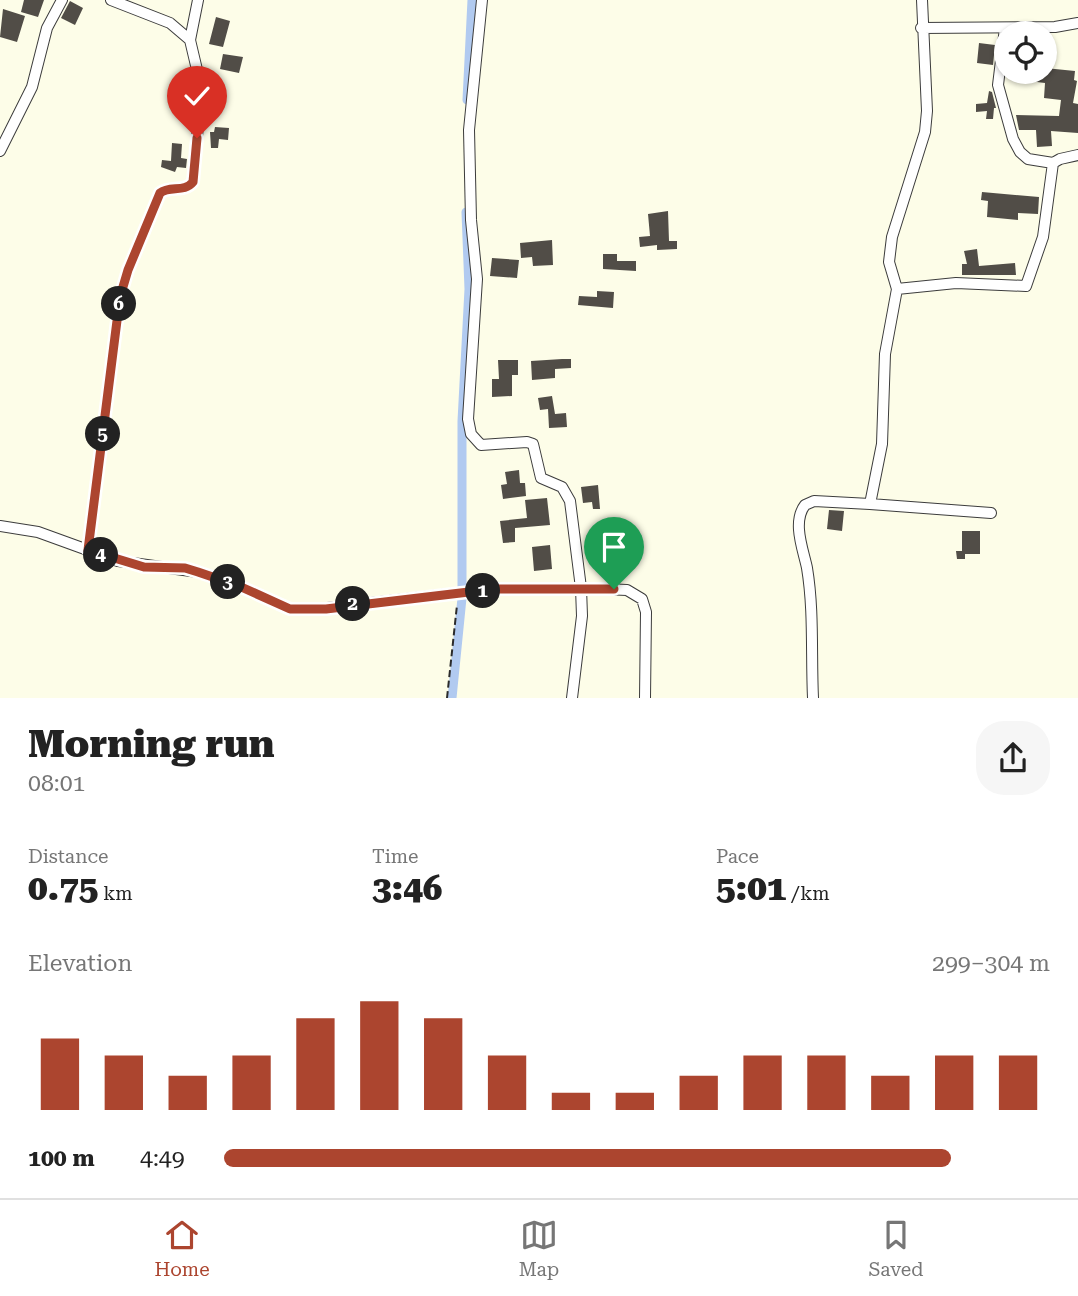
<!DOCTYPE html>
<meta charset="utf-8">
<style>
:root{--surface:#fff;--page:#f6f6f6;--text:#222;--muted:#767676;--line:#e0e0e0;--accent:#ac452f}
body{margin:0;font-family:"Roboto Serif",serif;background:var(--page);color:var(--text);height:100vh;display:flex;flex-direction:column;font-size:26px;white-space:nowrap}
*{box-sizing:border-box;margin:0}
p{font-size:23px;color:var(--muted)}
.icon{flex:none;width:38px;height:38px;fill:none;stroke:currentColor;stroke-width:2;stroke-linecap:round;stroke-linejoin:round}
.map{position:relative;height:698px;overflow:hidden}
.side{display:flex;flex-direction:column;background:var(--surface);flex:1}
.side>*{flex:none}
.tools{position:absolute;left:994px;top:21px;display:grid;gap:14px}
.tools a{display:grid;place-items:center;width:63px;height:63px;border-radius:50%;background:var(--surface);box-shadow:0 2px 5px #0004;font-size:35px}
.pin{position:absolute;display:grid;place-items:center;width:60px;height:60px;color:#fff;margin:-72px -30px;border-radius:50% 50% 50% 0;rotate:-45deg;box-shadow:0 0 7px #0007}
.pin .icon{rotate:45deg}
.km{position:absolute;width:35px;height:35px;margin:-18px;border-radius:50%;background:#222;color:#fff;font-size:19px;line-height:35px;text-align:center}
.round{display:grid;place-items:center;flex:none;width:74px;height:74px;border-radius:28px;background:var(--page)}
.headline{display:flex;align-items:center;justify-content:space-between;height:119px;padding:0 28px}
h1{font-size:38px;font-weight:800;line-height:52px}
.stats{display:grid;grid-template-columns:repeat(3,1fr);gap:10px;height:119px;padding:7px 28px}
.stats div{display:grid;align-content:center}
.stats b{font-size:35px;font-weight:800}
.stats small{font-size:19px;font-weight:400}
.stats p{font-size:19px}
.chart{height:196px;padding:14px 28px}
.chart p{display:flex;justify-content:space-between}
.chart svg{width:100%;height:126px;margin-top:7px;stroke:var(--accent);stroke-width:6}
ul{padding:0 28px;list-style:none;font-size:23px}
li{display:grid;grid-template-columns:112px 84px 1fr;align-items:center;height:52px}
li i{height:18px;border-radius:9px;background:var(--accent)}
.menu{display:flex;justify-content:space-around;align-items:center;height:98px;border-top:2px solid var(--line);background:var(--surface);font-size:19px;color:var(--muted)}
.menu a{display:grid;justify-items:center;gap:4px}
.menu .on{color:var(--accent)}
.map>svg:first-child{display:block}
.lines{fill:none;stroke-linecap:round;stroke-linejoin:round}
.canal{stroke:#b1caf0;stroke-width:9}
.building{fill:#514d47}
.minor-casing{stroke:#3c3c3c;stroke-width:12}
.path{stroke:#2b2b2b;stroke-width:2;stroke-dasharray:7 3.5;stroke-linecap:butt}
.minor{stroke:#fff;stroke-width:10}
.route-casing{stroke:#fff;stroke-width:14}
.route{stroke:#ac452f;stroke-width:9}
</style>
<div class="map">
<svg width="1078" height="698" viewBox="0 0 1078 698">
<rect width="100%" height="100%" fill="#fdfde8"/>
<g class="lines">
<!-- canal -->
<path class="canal" d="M467 100 472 0
M462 590V421L469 289 466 212
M452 698 462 598"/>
</g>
<!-- building -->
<path class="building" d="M24 0H44L38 17 21 12Z
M70 1 83 8 75 25 61 18Z
M3 9 25 16 17 42 0 37Z
M216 17 230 21 223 47 209 44Z
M979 43 995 45 993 65 977 63Z
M223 54 243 57 239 73 220 69Z
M1045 68 1075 71 1074 80 1077 81 1073 103 1078 104V133L1051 131 1052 146 1037 147 1036 130H1019L1016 115 1059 116 1061 100 1044 98 1045 83 1021 80 1022 72H1045Z
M989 91 992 92 996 108H994L993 119H986L987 111 976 112V104L987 103Z
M215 127 229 128 228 140 219 139 218 148H211L210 132H214Z
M172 143 182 144 181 158 187 159 186 168 177 167 175 172 161 167 162 160 171 161Z
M982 192 1039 197 1038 214 1018 213V220L987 217 988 201 981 200Z
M668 211 669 241H677V249L657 250V245L640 247 639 237 650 236 648 214Z
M552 240 553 265 533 266 532 257 521 258 520 243Z
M977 249 979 266 1015 263 1016 275H962V264H967L964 251Z
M603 254H617V261H636V271L603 269Z
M492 258 519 260 517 278 490 276Z
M597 291 614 292 613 308 578 305 579 296 597 297Z
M562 359H571V368L555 369V378L532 380 531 361Z
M498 360H518V375H512V396L492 397V379H499Z
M552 396 555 414 566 413 567 427 549 428 548 409 540 410 538 398Z
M519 470 520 483H525L526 496 503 499 501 485 507 484 505 472Z
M598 485 600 509H593L592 502 583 503 581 487Z
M547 498 550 525 515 528V542L503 543 500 521 527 518 525 500Z
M829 510 844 511 842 531 827 529Z
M962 531H980V554H965V559H957L956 551H962Z
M550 545 552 569 534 571 532 547Z"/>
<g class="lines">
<!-- minor casing -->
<g class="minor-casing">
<path id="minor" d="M111 0 170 23 190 40
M482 0 469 130 471 220 477 279 468 419 471 434 481 445 527 442 533 444 541 478 562 487 570 501 581 588 627 590 642 599 646 612 645 698
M921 28 1055 27 1078 23
M1005 28 998 85 1013 139 1020 152 1028 159 1053 163
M0 151 32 87 47 28 62 0
M897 289 956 283 1026 286 1043 237 1053 163 1060 159 1078 155
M870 504 991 513
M0 526 38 532 118 561 198 572 239 586 290 609 310 610 494 589 581 588 582 616 572 698
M88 550 120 297 128 270 160 193C170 185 184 193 193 182L199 114 198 74 190 40 198 0
M813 698C811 655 814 610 807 568 803 549 792 522 805 505L814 501 870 504 882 444 885 354 897 289 889 262 892 237 925 132 927 111 922 0"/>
</g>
<!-- path -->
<path class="path" d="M447 698 457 605"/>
<!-- minor -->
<use href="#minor" class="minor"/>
</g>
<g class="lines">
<!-- route casing -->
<g class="route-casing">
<path id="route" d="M197 138 193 182C184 193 170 185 160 193L128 270 120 297 88 550 144 567 185 568 198 572 239 586 290 609H326L494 589H614"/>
</g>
<!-- route -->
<use href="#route" class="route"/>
</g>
</svg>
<div class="tools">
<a><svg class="icon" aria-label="locate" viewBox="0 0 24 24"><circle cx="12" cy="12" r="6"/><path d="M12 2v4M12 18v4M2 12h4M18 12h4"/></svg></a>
</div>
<div class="pin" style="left:614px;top:589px;background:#1e9e55"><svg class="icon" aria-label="arrive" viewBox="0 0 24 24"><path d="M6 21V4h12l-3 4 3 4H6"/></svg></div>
<div class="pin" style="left:197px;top:138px;background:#d93025"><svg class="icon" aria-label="check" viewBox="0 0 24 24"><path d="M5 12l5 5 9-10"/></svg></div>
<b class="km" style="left:483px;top:591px">1</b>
<b class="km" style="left:353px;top:604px">2</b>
<b class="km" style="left:228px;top:582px">3</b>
<b class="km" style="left:101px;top:555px">4</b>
<b class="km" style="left:103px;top:434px">5</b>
<b class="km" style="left:119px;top:304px">6</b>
</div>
<section class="side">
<div class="headline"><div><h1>Morning run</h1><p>08:01</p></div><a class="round"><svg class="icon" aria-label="share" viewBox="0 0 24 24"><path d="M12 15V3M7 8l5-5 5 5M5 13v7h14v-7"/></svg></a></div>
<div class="stats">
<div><p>Distance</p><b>0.75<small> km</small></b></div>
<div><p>Time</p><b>3:46</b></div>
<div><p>Pace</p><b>5:01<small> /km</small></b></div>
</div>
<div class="chart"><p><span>Elevation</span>299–304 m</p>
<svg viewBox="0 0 160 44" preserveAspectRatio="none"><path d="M5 44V19M15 44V25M25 44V32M35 44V25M45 44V12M55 44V6M65 44V12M75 44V25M85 44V38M95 44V38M105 44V32M115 44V25M125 44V25M135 44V32M145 44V25M155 44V25"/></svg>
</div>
<ul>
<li><b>100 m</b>4:49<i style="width:88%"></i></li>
</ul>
</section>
<nav class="menu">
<a class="on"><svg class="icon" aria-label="home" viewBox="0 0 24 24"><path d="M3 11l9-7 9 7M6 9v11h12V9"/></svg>Home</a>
<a><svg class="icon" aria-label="map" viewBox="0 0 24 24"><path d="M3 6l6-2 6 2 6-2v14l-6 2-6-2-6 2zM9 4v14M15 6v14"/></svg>Map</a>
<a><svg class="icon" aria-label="saved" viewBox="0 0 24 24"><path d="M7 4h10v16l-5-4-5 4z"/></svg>Saved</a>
</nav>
